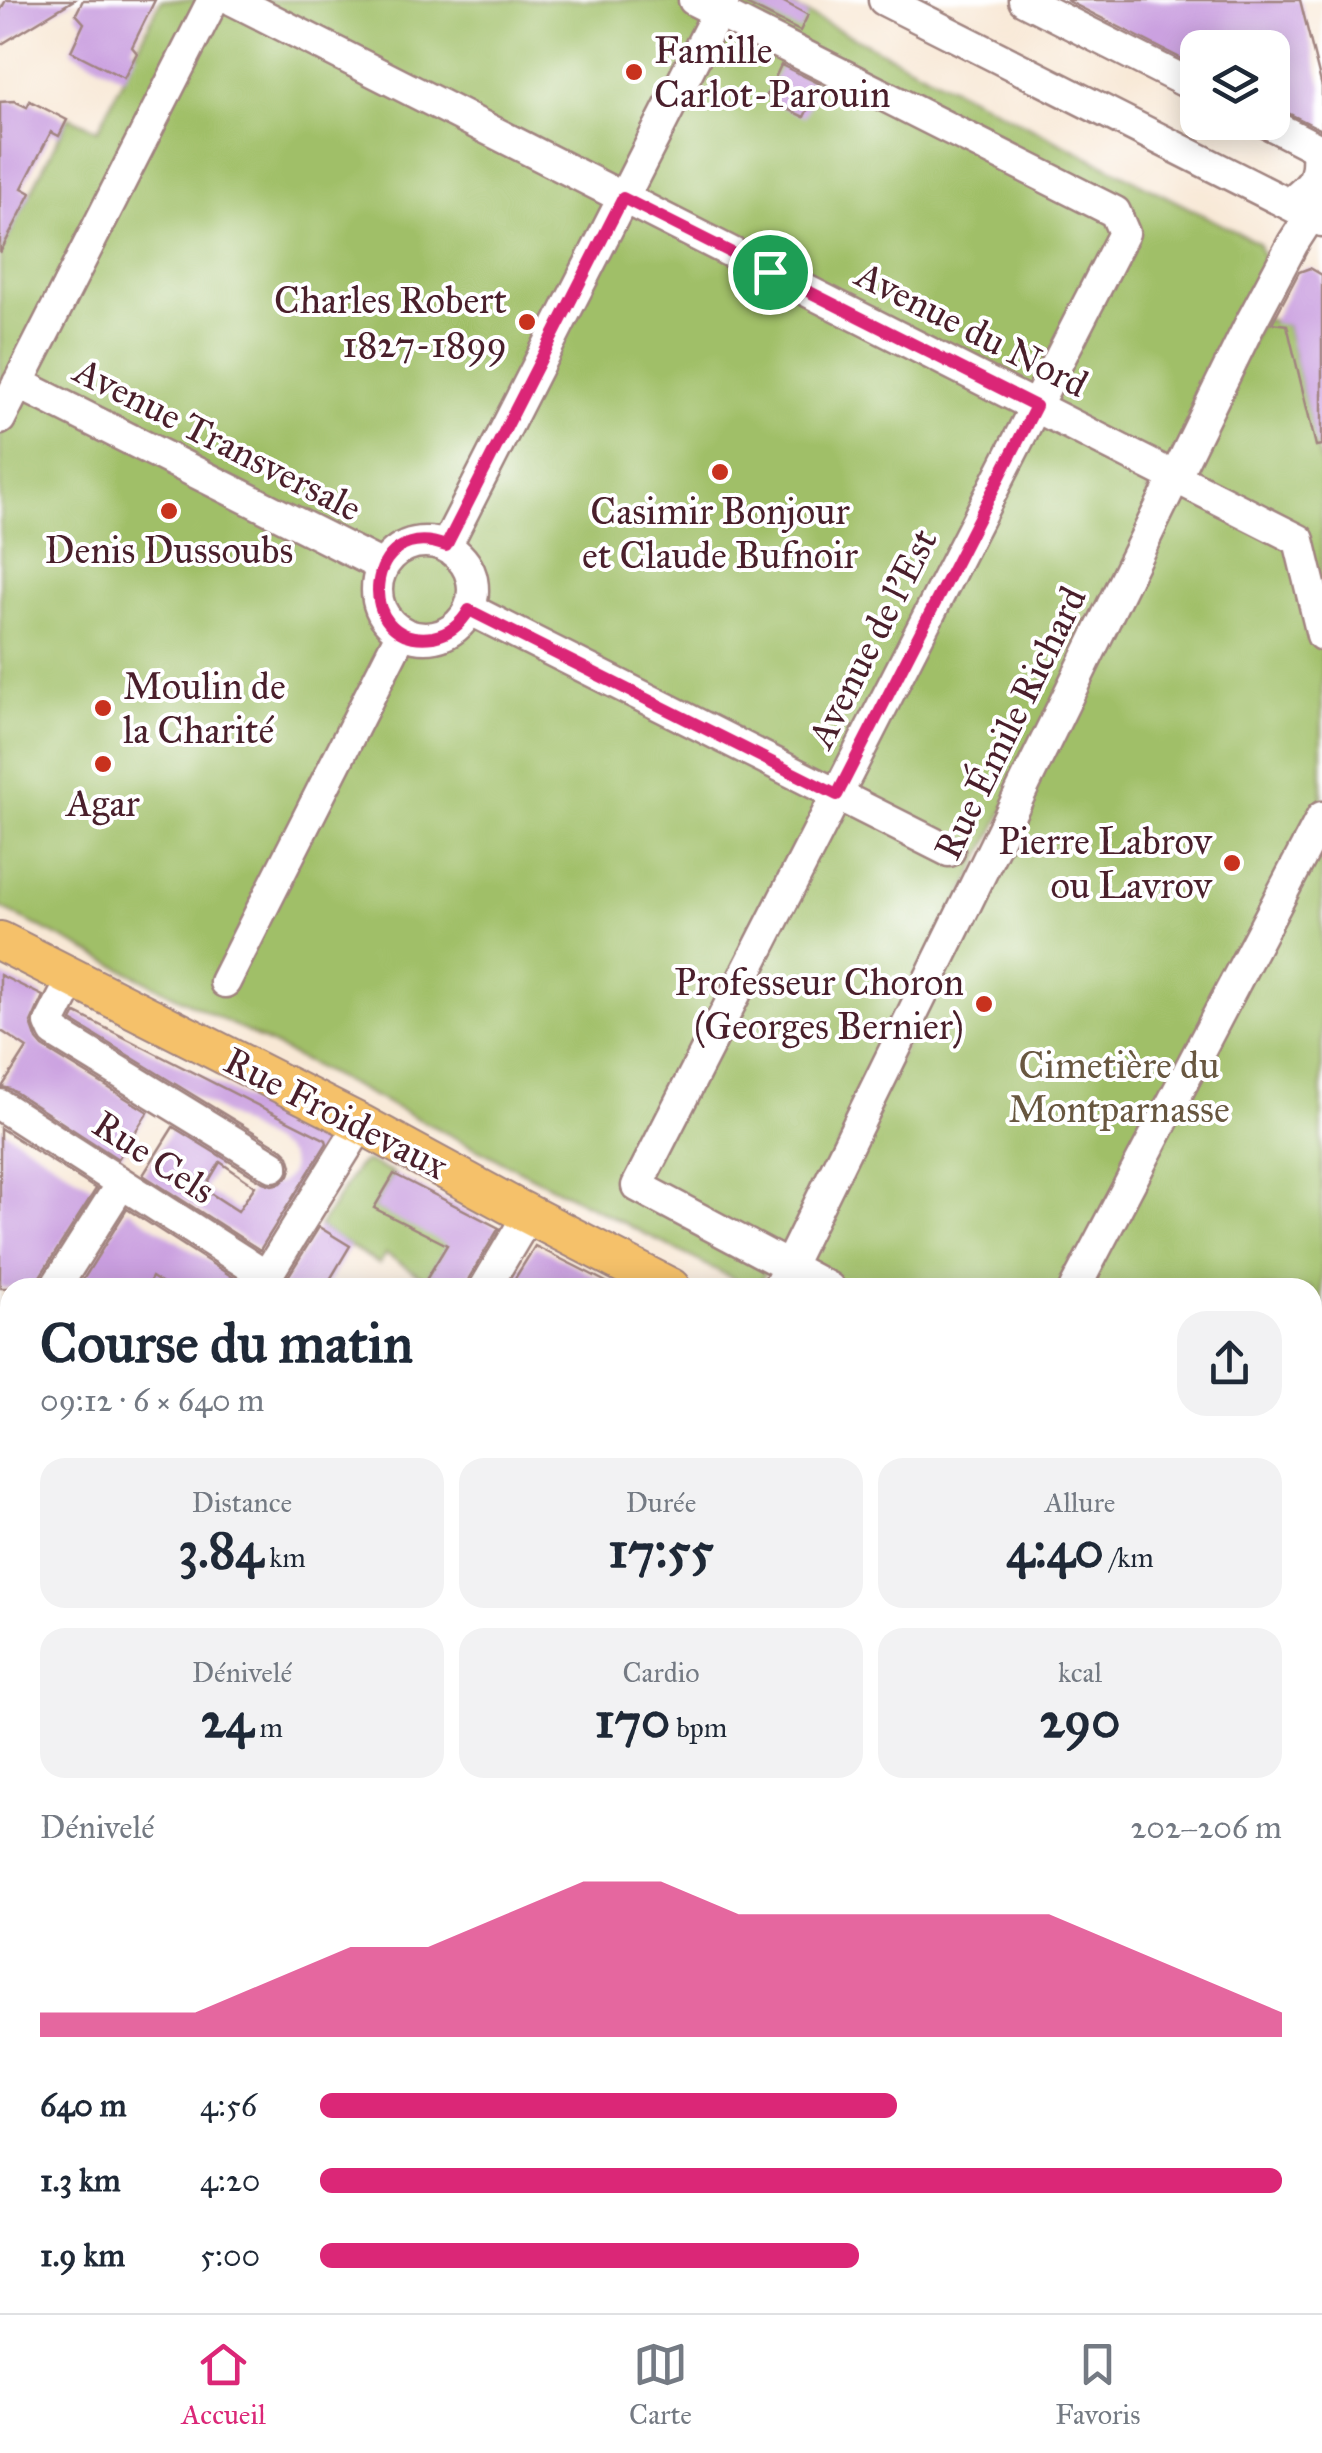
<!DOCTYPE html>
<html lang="fr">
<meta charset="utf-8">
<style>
:root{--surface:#fff;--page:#f2f2f3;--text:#1f2937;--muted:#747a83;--line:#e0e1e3;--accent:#db2777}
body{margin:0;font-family:"IM FELL Great Primer",serif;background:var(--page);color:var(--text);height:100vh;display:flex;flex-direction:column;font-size:38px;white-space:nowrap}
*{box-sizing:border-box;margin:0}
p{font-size:32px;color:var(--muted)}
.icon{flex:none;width:55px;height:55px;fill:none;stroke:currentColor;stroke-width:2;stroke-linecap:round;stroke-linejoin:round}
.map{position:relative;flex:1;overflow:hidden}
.sheet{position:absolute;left:0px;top:1278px;width:1322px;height:1038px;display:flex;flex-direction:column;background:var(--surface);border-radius:30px 30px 0 0;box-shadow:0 5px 25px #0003}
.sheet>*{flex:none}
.tools{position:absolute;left:1180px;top:30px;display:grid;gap:20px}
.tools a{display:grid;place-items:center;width:110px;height:110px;border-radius:20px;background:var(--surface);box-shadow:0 5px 25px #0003;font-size:50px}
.pin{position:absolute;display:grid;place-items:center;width:85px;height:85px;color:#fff;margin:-42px;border:5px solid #fff;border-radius:50%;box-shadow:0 2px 10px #0007}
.round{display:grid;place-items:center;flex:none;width:105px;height:105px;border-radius:30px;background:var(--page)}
.headline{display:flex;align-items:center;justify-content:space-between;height:170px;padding:0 40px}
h1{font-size:55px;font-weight:700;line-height:75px}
.figures{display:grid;grid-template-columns:repeat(3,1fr);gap:15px;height:170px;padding:10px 40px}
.figures div{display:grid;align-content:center;border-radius:25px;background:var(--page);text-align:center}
.figures b{font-size:50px;font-weight:700}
.figures small{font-size:28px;font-weight:400}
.figures p{font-size:28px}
.chart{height:280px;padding:20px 40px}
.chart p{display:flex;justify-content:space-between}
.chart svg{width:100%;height:180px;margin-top:10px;fill:var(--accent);opacity:.7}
ul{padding:0 40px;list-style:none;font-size:32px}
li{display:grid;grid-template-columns:160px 120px 1fr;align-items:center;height:75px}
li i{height:25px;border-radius:12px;background:var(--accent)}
.menu{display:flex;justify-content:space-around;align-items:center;height:140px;border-top:2px solid var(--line);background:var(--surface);font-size:28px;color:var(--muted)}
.menu a{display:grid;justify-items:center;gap:5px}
.menu .active{color:var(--accent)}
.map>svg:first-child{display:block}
.green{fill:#a0bf67;stroke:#756f49;stroke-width:2.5}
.building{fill:#c99edf;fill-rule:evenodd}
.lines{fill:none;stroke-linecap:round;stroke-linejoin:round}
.minor-casing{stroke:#a18480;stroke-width:35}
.major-casing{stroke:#a18480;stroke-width:42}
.minor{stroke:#fff;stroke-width:30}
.major{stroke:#f5c16b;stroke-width:38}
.route-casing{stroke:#fff;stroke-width:20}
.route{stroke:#db2777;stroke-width:12}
.poi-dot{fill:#c8321e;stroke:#fff;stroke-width:4}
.labels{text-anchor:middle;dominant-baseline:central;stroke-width:8;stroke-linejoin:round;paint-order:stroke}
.poi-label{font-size:38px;fill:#4a1f2b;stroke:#fff;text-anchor:end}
.street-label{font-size:38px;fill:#4a1f2b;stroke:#fff}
.park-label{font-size:38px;fill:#685740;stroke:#fff}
</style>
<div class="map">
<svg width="1322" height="2313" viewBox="0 0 1322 2313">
<rect width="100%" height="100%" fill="#fff"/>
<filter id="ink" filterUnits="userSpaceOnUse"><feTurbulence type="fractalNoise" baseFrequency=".01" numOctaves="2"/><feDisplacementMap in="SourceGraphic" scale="20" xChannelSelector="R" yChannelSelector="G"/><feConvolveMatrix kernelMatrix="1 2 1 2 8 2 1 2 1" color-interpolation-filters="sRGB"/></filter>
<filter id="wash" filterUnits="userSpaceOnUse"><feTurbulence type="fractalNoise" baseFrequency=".0048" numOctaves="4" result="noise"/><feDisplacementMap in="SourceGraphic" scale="40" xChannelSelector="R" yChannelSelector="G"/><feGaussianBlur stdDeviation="2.25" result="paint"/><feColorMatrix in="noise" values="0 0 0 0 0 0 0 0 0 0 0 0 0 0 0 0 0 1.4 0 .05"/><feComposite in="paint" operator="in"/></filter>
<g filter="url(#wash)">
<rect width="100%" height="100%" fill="#f8e8d5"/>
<!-- green -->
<path class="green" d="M161 0H780L1258 243 1263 256 1267 258 1173 464 1163 460 1147 492 1158 497 789 1248 779 1244 761 1280 746 1285 0 907V253L69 117 98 130Z
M1262 318 1287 325 1322 467V1496L1313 1514 1312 1288H798L812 1260 803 1255 1171 503 1180 507 1196 475 1187 471Z
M366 1161 394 1174 374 1208 451 1241 426 1279 386 1254 379 1264 319 1227 358 1166Z"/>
<g id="blocks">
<!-- building -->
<path class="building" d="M6 0H74L0 45V11Z
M83 0H155L132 47 137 53 124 78 71 51 84 23 76 14Z
M743 0H780L808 15 800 31 742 2Z
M1066 0H1300L1322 87V130L1272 105V48H1198V67Z
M781 65 820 84 804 117 776 104 777 102 766 97Z
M14 101 27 107 30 101 67 120 59 136 51 132 22 188 31 193 0 253V102Z
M1310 268 1322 275V445L1316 446 1287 325 1272 323 1299 272Z
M0 975 43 996 31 1023 37 1040 43 1047 148 1112 118 1159 10 1089 2 1087 27 1048 0 1030Z
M76 1013 326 1140 327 1143 260 1250 143 1175 173 1127 263 1182 272 1185 281 1183 289 1175 292 1166 289 1156 283 1150 72 1021ZM220 1162 255 1186 238 1211 204 1189Z
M0 1128 96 1189 39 1278 36 1288H0Z
M394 1174 499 1228 469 1278 466 1288H421L447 1245 374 1208Z
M127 1209 242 1283 240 1288H169L152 1277 146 1288H78Z
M319 1227 350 1246 325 1288H281Z
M535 1246 575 1266 618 1288H509Z"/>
</g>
</g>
<g filter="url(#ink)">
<use href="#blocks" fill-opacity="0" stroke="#a18480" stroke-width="2.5"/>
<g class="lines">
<!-- minor casing -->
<g class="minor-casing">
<path id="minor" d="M233 0 1299 540 1322 635
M694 0 1115 212 1124 233 637 1186 829 1288
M884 0 1322 221
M1024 0 1198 88
M1266 122 1322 151
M1289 204C1313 185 1319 180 1317 149
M18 383 382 566
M0 419 213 0
M377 590a48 48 0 1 1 96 0a48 48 0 1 1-96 0Z
M446 546 724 0
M469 609 949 851
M73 978 50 1023 54 1032 273 1166
M225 982 402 632
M0 1105 266 1276
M55 1288 121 1184
M259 1288 361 1124
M485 1288 529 1214
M778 1288 1249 326 1293 243 1322 198
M1075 1288 1322 817
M0 1349 10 1355
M1312 1561 1322 1543
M0 1670 10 1676
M0 2030 10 2069
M1312 2087 1322 2092
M0 2098 10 2096
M0 2266 10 2274
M53 2305 64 2313
M698 2305 716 2313
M489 2311 491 2305
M274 2313 278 2305
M455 2313 458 2305
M906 2313 911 2305"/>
</g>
<!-- major casing -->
<g class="major-casing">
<path id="major" d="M0 941 361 1124 512 1206 671 1288
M1312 1634 1322 1639
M1312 1738 1322 1747
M0 1875 10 1913
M114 2305 117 2313"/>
</g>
<!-- minor -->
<use href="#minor" class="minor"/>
<!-- major -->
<use href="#major" class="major"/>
</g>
</g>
<g class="lines" filter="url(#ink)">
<!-- route casing -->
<g class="route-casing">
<path id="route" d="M623 198 1036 406 837 795 469 610C461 624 449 634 433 637 352 648 364 515 446 546Z"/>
</g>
<!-- route -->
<use href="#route" class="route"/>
</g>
<!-- markers -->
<g class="poi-dot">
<circle cx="634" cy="72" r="10"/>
<circle cx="527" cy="322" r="10"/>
<circle cx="720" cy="472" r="10"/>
<circle cx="169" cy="511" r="10"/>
<circle cx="103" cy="708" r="10"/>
<circle cx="103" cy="764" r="10"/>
<circle cx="1232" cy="863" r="10"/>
<circle cx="984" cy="1004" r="10"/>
</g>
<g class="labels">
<!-- poi labels -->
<g class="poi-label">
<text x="654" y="50" text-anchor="start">Famille<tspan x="654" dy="44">Carlot-Parouin</tspan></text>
<text x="507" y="300">Charles Robert<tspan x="507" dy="44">1827-1899</tspan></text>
<text x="720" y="511" text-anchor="middle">Casimir Bonjour<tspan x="720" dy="44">et Claude Bufnoir</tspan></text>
<text x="169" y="550" text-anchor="middle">Denis Dussoubs</text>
<text x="123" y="686" text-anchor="start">Moulin de<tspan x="123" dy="44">la Charité</tspan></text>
<text x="103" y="803" text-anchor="middle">Agar</text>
<text x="1212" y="841">Pierre Labrov<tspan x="1212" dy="44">ou Lavrov</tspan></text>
<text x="964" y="982">Professeur Choron<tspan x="964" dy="44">(Georges Bernier)</tspan></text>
</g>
<!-- street labels -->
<g class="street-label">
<text transform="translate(972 329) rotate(27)">Avenue du Nord</text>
<text transform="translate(218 439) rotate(27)">Avenue Transversale</text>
<text transform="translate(872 638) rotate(-63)">Avenue de l'Est</text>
<text transform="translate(1010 723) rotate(-64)">Rue Émile Richard</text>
<text transform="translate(336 1113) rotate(27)">Rue Froidevaux</text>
<text transform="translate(154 1157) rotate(33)">Rue Cels</text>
</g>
<!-- park labels -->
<g class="park-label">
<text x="1119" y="1065">Cimetière du<tspan x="1119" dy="44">Montparnasse</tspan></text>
</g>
</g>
</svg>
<div class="tools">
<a><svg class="icon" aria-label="layers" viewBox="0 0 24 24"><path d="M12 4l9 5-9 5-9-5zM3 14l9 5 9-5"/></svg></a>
</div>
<div class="pin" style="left:770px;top:272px;background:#1e9e55"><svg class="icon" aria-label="arrive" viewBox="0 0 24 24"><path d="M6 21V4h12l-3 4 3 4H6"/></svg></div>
<section class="sheet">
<div class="headline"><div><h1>Course du matin</h1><p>09:12 · 6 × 640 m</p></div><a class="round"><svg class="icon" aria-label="share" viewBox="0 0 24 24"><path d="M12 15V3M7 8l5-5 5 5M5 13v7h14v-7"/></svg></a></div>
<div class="figures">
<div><p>Distance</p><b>3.84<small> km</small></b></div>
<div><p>Durée</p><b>17:55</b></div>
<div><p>Allure</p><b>4:40<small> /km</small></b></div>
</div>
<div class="figures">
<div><p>Dénivelé</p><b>24<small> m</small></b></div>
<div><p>Cardio</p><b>170<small> bpm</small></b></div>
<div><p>kcal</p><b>290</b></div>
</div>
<div class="chart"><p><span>Dénivelé</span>202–206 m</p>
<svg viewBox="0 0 160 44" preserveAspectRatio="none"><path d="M0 44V38L10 38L20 38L30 30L40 22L50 22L60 14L70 6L80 6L90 14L100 14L110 14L120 14L130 14L140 22L150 30L160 38V44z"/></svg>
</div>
<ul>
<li><b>640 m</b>4:56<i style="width:60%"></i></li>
<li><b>1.3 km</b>4:20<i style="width:100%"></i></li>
<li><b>1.9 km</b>5:00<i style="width:56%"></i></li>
</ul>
</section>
</div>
<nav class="menu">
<a class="active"><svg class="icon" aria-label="home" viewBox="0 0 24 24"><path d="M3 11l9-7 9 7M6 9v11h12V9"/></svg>Accueil</a>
<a><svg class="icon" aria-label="map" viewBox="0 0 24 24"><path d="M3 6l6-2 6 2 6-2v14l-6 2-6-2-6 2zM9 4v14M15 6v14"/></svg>Carte</a>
<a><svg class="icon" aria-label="saved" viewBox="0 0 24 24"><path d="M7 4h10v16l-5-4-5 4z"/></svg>Favoris</a>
</nav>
